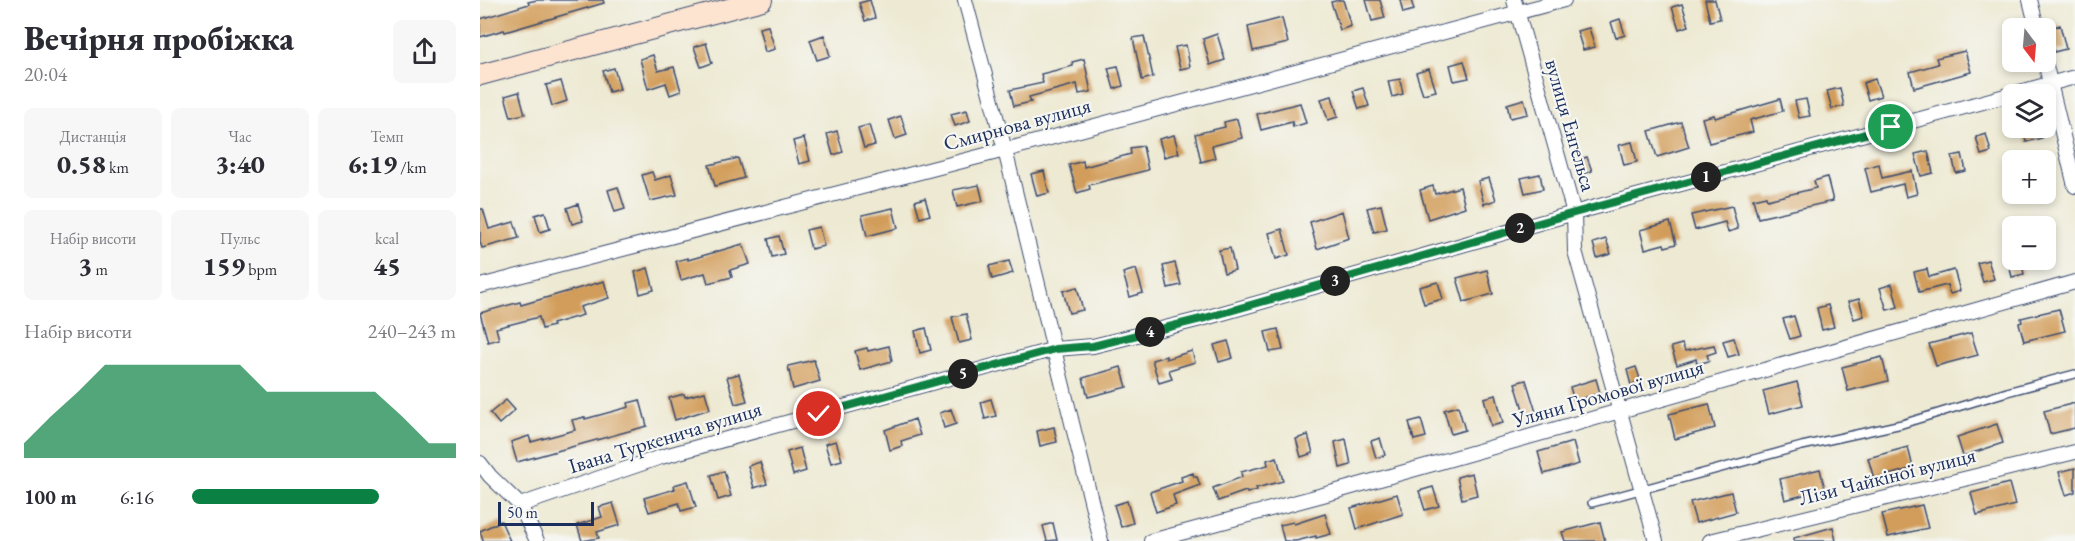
<!DOCTYPE html>
<html lang="uk">
<meta charset="utf-8">
<style>
:root{--surface:#fff;--page:#f7f7f7;--text:#2b2b33;--muted:#7c7c81;--accent:#0b8043}
body{margin:0;font-family:"EB Garamond",serif;background:var(--page);color:var(--text);height:100vh;display:flex;flex-direction:column;font-size:22px;white-space:nowrap}
*{box-sizing:border-box;margin:0}
p{font-size:20px;color:var(--muted)}
.icon{flex:none;width:33px;height:33px;fill:none;stroke:currentColor;stroke-width:2;stroke-linecap:round;stroke-linejoin:round}
.map{position:relative;flex:1;overflow:hidden}
.drawer{display:flex;flex-direction:column;background:var(--surface);width:480px}
.drawer>*{flex:none}
.needle{width:39px;rotate:164deg}
.buttons{position:absolute;left:1522px;top:18px;display:grid;gap:12px}
.buttons a{display:grid;place-items:center;width:54px;height:54px;border-radius:9px;background:var(--surface);box-shadow:0 3px 9px #0003;font-size:30px}
.scale{position:absolute;left:18px;bottom:15px;width:96px;box-sizing:border-box;padding-left:6px;border:3px solid #1b2f5e;border-top:0;font-size:16px;line-height:21px;white-space:nowrap;color:#1b2f5e;-webkit-text-stroke:4px #f6f6f2;paint-order:stroke}
.pin{position:absolute;display:grid;place-items:center;width:51px;height:51px;color:#fff;margin:-26px;border:3px solid #fff;border-radius:50%;box-shadow:0 2px 6px #0007}
.km{position:absolute;width:30px;height:30px;margin:-15px;border-radius:50%;background:#222;color:#fff;font-size:16px;line-height:30px;text-align:center}
.round{display:grid;place-items:center;flex:none;width:63px;height:63px;border-radius:9px;background:var(--page)}
.head{display:flex;align-items:center;justify-content:space-between;height:102px;padding:0 24px}
h1{font-size:33px;font-weight:800;line-height:45px}
.metrics{display:grid;grid-template-columns:repeat(3,1fr);gap:9px;height:102px;padding:6px 24px}
.metrics div{display:grid;align-content:center;border-radius:9px;background:var(--page);text-align:center}
.metrics b{font-size:26px;font-weight:800}
.metrics small{font-size:16px;font-weight:400}
.metrics p{font-size:16px}
.chart{height:168px;padding:12px 24px}
.chart p{display:flex;justify-content:space-between}
.chart svg{width:100%;height:108px;margin-top:6px;fill:var(--accent);opacity:.7}
ul{padding:0 24px;list-style:none;font-size:20px}
li{display:grid;grid-template-columns:96px 72px 1fr;align-items:center;height:45px}
li i{height:15px;border-radius:8px;background:var(--accent)}
main{display:flex;flex:1;min-height:0}
.map>svg:first-child{display:block}
.building{fill:#d29d5a}
.lines{fill:none;stroke-linecap:round;stroke-linejoin:round}
.lane-casing{stroke:#3a4b6f;stroke-width:10}
.street-casing{stroke:#3a4b6f;stroke-width:16}
.secondary-casing{stroke:#3a4b6f;stroke-width:22}
.lane{stroke:#fff;stroke-width:7}
.street{stroke:#fff;stroke-width:14}
.secondary{stroke:#fde4d1;stroke-width:20}
.route-casing{stroke:#fff;stroke-width:12}
.route{stroke:#0b8043;stroke-width:8}
.labels{text-anchor:middle;dominant-baseline:central;stroke-width:4.5;stroke-linejoin:round;paint-order:stroke}
.street-label{font-size:21px;fill:#1b2f5e;stroke:#f6f6f2}
</style>
<main>
<section class="drawer">
<div class="head"><div><h1>Вечірня пробіжка</h1><p>20:04</p></div><a class="round"><svg class="icon" aria-label="share" viewBox="0 0 24 24"><path d="M12 15V3M7 8l5-5 5 5M5 13v7h14v-7"/></svg></a></div>
<div class="metrics">
<div><p>Дистанція</p><b>0.58<small> km</small></b></div>
<div><p>Час</p><b>3:40</b></div>
<div><p>Темп</p><b>6:19<small> /km</small></b></div>
</div>
<div class="metrics">
<div><p>Набір висоти</p><b>3<small> m</small></b></div>
<div><p>Пульс</p><b>159<small> bpm</small></b></div>
<div><p>kcal</p><b>45</b></div>
</div>
<div class="chart"><p><span>Набір висоти</span>240–243 m</p>
<svg viewBox="0 0 160 44" preserveAspectRatio="none"><path d="M0 44V38L10 27L20 17L30 6L40 6L50 6L60 6L70 6L80 6L90 17L100 17L110 17L120 17L130 17L140 27L150 38L160 38V44z"/></svg>
</div>
<ul>
<li><b>100 m</b>6:16<i style="width:71%"></i></li>
</ul>
</section>
<div class="map">
<svg width="1595" height="541" viewBox="0 0 1595 541">
<rect width="100%" height="100%" fill="#f6f6f2"/>
<filter id="ink" filterUnits="userSpaceOnUse"><feTurbulence type="fractalNoise" baseFrequency=".0167" numOctaves="2"/><feDisplacementMap in="SourceGraphic" scale="12" xChannelSelector="R" yChannelSelector="G"/><feConvolveMatrix kernelMatrix="1 2 1 2 8 2 1 2 1" color-interpolation-filters="sRGB"/></filter>
<filter id="wash" filterUnits="userSpaceOnUse"><feTurbulence type="fractalNoise" baseFrequency=".008" numOctaves="4" result="noise"/><feDisplacementMap in="SourceGraphic" scale="24" xChannelSelector="R" yChannelSelector="G"/><feGaussianBlur stdDeviation="1.35" result="paint"/><feColorMatrix in="noise" values="0 0 0 0 0 0 0 0 0 0 0 0 0 0 0 0 0 1.4 0 .05"/><feComposite in="paint" operator="in"/></filter>
<g filter="url(#wash)">
<rect width="100%" height="100%" fill="#ede9d2"/>
<g id="blocks">
<!-- building -->
<path class="building" d="M57 0H123L124 3 25 32 24 30 0 37V19L49 4 48 2Z
M390 0 395 18 385 21 379 3Z
M859 0H863L871 26 860 30 851 2Z
M886 0H900L905 18 892 21Z
M920 0H931L934 10 923 13Z
M1225 0H1235L1240 19 1230 21Z
M1202 4 1209 26 1199 29 1192 7Z
M802 18 808 43 773 51 768 27Z
M1140 19 1145 35 1136 38 1131 22Z
M1580 25 1586 49 1574 52 1568 29Z
M288 26 295 49 285 52 279 28Z
M1109 28 1115 47 1103 50 1097 31Z
M737 34 745 60 730 65 723 39Z
M344 35 350 56 337 60 330 40Z
M664 36 673 77 662 80 653 38Z
M226 43 232 63 221 67 214 47Z
M706 45 710 67 700 69 695 47Z
M1485 51 1491 72 1434 88 1430 72 1458 64 1456 58Z
M173 55 178 71 194 67 201 91 190 95 186 83 168 89 160 59Z
M604 59 611 92 599 94 597 84 549 97 551 102 534 106 530 90 563 83 561 74 593 66 592 62Z
M984 61 989 78 974 81 970 65Z
M638 66 643 86 634 89 628 68Z
M134 68 140 89 129 92 123 71Z
M949 69 956 91 943 94 936 73Z
M920 79 923 94 912 97 908 81Z
M1395 79 1401 96 1388 100 1383 83Z
M81 81 87 101 72 106 66 85Z
M883 88 889 106 879 109 873 91Z
M1360 88 1364 106 1352 109 1347 91Z
M39 92 45 114 31 117 25 96Z
M852 96 858 117 848 120 841 99Z
M1044 99 1048 114 1030 118 1027 104Z
M1300 99 1303 111 1270 120 1273 132 1229 143 1222 118 1234 115 1235 118Z
M1326 99 1330 116 1319 118 1315 101Z
M820 103 826 123 813 127 812 122 781 130 777 114Z
M487 110 490 121 475 126 471 114Z
M421 116 427 135 415 139 409 120Z
M757 119 762 138 732 146 735 158 721 162 715 134 745 127 744 122Z
M1201 122 1209 147 1177 157 1169 131Z
M389 125 395 145 384 148 378 128Z
M1543 128H1560L1562 138 1546 142Z
M357 131 363 152 353 155 347 134Z
M1506 134 1511 152 1501 155 1496 137Z
M694 135 699 153 684 157 679 139Z
M324 138 330 161 319 164 313 141Z
M1152 142 1157 162 1144 165 1139 145Z
M663 146 668 170 609 185 610 189 597 193 589 165 603 161 604 167 651 154 650 148Z
M1448 151 1453 173 1441 176 1435 154Z
M1482 154 1486 171 1476 173 1472 156Z
M1107 157 1112 171 1103 174 1098 160Z
M258 158 264 178 235 186 229 165Z
M1399 164 1402 178 1432 171 1437 194 1426 197 1423 184 1391 192 1385 168Z
M564 171 569 193 557 196 551 174Z
M172 172 175 180 191 175 197 195 170 201 162 175Z
M1060 174 1063 189 1045 193 1041 178Z
M1347 177 1353 201 1278 218 1273 199 1286 196 1287 200 1336 188 1334 181Z
M1009 178 1016 200 1004 204 998 181Z
M499 185 503 201 477 207 473 190Z
M953 186 955 194 980 187 985 207 948 219 940 190Z
M138 187 145 209 135 212 128 190Z
M445 198 450 215 440 218 435 201Z
M98 204 103 221 92 224 87 208Z
M901 205 907 229 894 232 887 208Z
M1252 206 1258 229 1248 232 1245 222 1215 230 1211 215Z
M413 208 418 228 387 236 382 215Z
M0 209H3L9 229 34 222 39 238 2 248 0 242Z
M862 211 869 238 837 249 830 222Z
M65 212 70 229 60 232 55 215Z
M1190 222 1196 244 1185 247 1184 244 1165 249 1160 230Z
M339 227 344 246 331 249 326 230Z
M802 229 809 255 796 259 789 233Z
M299 236 304 254 292 257 288 239Z
M1126 239 1131 254 1117 258 1113 243Z
M263 244 270 264 250 270 252 277 228 283 225 273 201 280 196 261 208 258V260Z
M750 248 755 270 744 273 739 250Z
M1508 260 1514 279 1503 282 1497 263Z
M1528 260H1541L1544 274 1532 277Z
M529 261 533 273 512 279 509 266Z
M695 263 701 285 688 288 683 266Z
M168 268 174 290 160 294 155 272Z
M656 269 663 293 650 297 643 273Z
M1447 269 1449 277 1474 270 1480 291 1470 294 1467 285 1439 292 1434 272Z
M1007 270 1013 294 984 302 977 278Z
M124 281 129 298 100 307 103 315 72 324 73 326 62 329 59 317 16 328 19 339 8 342 0 313 40 302 41 305Z
M958 282 963 299 944 304 939 287Z
M1412 284 1418 307 1407 310 1400 288Z
M597 287 603 310 589 313 583 291Z
M1379 299 1384 316 1374 319 1368 302Z
M1348 305 1354 327 1342 330 1337 308Z
M1579 309 1585 331 1544 341 1539 323 1542 322 1541 318Z
M486 314 492 340 479 343 472 317Z
M1314 316 1320 336 1310 339 1303 319Z
M446 328 451 350 440 353 435 331Z
M798 329 803 350 790 352 785 332Z
M1491 333 1498 355 1456 366 1449 344Z
M1254 338 1259 354 1248 357 1243 341Z
M748 341 753 358 739 362 734 345Z
M1202 344 1205 351 1234 345 1236 352 1227 355 1229 361 1217 364 1216 359 1197 365 1191 347Z
M409 346 412 361 380 370 375 351 387 348 388 351Z
M712 351 715 362 689 370 692 379 679 383 672 360 686 356V359Z
M1402 357 1408 381 1368 391 1362 367Z
M334 360 340 381 313 389 308 366Z
M641 367 647 387 608 397 603 378Z
M1156 367 1161 382 1151 385 1147 370Z
M259 374 267 401 255 404 247 377Z
M1116 379 1120 393 1094 401 1090 387Z
M1046 380 1056 412 1045 416 1035 383Z
M1317 382 1323 405 1289 414 1283 391Z
M225 392 230 409 195 420 189 398 204 394 205 397Z
M1016 395 1023 423 1011 426 1004 398Z
M511 399 516 416 505 419 501 402Z
M26 400 35 410 19 424 10 413Z
M160 400 167 426 37 462 31 442 49 436 51 442 95 430 92 420 105 417V419L149 407 148 403Z
M1595 403V428L1570 434 1564 411Z
M1229 404 1235 428 1195 439 1189 414Z
M978 406 985 430 971 434 964 410Z
M471 409 476 424 464 428 460 413Z
M435 419 440 435 421 441 422 446 410 450 405 430Z
M941 419 946 437 934 440 929 422Z
M1517 424 1523 443 1483 456 1477 437Z
M574 427 577 442 560 446 557 431Z
M828 435 833 453 821 457 816 439Z
M900 438 905 455 896 458 891 441Z
M866 439 871 465 860 468 855 442Z
M356 441 362 460 351 463 345 444Z
M1093 442 1099 464 1064 474 1058 452Z
M1428 447 1433 468 1394 479 1388 458Z
M320 448 326 471 313 475 307 452Z
M797 457 803 481 776 488 777 490 767 493 766 491 738 501 733 488 762 477 761 472 788 465 787 460Z
M280 462 287 484 274 488 268 466Z
M1595 468V492L1586 495 1579 472Z
M1340 469 1345 489 1305 500 1300 479Z
M244 471 251 496 238 500 231 475Z
M713 473 714 477H717L720 485 693 495 696 505 676 512 670 492 702 481 701 477Z
M992 473 997 495 982 499 977 477Z
M208 481 216 507 201 511 199 503 169 512 164 498 195 489 194 485Z
M1529 483 1535 505 1497 515 1491 493Z
M953 487 959 506 945 510 939 491Z
M1251 492 1256 512 1216 523 1210 502Z
M917 494 923 514 877 529 871 508Z
M647 501 653 523 641 527 634 505Z
M133 503 140 525 117 532 119 538 102 541 97 525 122 517 119 507Z
M1442 505 1448 528 1408 537 1402 514Z
M845 514 851 534 836 538V536L816 541H804L800 525 813 522 814 524Z
M21 521 30 541H3L0 531Z
M1120 522 1125 541H1085L1082 532Z
M573 523 577 540 567 541 563 526Z
M1353 527 1356 541H1314V538Z"/>
</g>
</g>
<g filter="url(#ink)">
<use href="#blocks" fill-opacity="0" stroke="#3a4b6f" stroke-width="1.5"/>
<g class="lines">
<!-- lane casing -->
<g class="lane-casing">
<path id="lane" d="M1112 503 1322 446 1422 424 1527 392 1595 374"/>
</g>
<!-- street casing -->
<g class="street-casing">
<path id="street" d="M485 0 525 150 621 541
M1034 0 1094 213 1095 251 1176 541
M1550 0 1557 28
M1565 62 1595 186
M0 286 525 150 1084 0
M0 463 10 476 40 505 57 541
M40 505 181 457 575 349 613 346 725 318 1094 213 1595 77
M671 541 854 492 1595 282
M1230 541 1595 452"/>
</g>
<!-- secondary casing -->
<g class="secondary-casing">
<path id="secondary" d="M0 75 282 0"/>
</g>
<!-- lane -->
<use href="#lane" class="lane"/>
<!-- street -->
<use href="#street" class="street"/>
<!-- secondary -->
<use href="#secondary" class="secondary"/>
</g>
</g>
<g class="lines" filter="url(#ink)">
<!-- route casing -->
<g class="route-casing">
<path id="route" d="M339 414 575 349 613 346 725 318 1094 213 1411 127"/>
</g>
<!-- route -->
<use href="#route" class="route"/>
</g>
<g class="labels">
<!-- street labels -->
<g class="street-label">
<text transform="translate(537 124) rotate(-15)">Смирнова вулиця</text>
<text transform="translate(1091 125) rotate(74)">вулиця Енгельса</text>
<text transform="translate(1128 393) rotate(-16)">Уляни Громової вулиця</text>
<text transform="translate(185 437) rotate(-17)">Івана Туркенича вулиця</text>
<text transform="translate(1407 476) rotate(-14)">Лізи Чайкіної вулиця</text>
</g>
</g>
</svg>
<div class="buttons">
<a><svg class="needle" viewBox="-14 -14 28 28"><path d="M0-13l5 13h-10z" fill="#e53935"/><path d="M0 13l5-13h-10z" fill="#7c7c81"/></svg></a>
<a><svg class="icon" aria-label="layers" viewBox="0 0 24 24"><path d="M12 4l9 5-9 5-9-5zM3 14l9 5 9-5"/></svg></a>
<a>+</a>
<a>−</a>
</div>
<div class="scale">50 m</div>
<div class="pin" style="left:1411px;top:127px;background:#1e9e55"><svg class="icon" aria-label="arrive" viewBox="0 0 24 24"><path d="M6 21V4h12l-3 4 3 4H6"/></svg></div>
<div class="pin" style="left:339px;top:414px;background:#d93025"><svg class="icon" aria-label="check" viewBox="0 0 24 24"><path d="M5 12l5 5 9-10"/></svg></div>
<b class="km" style="left:1226px;top:177px">1</b>
<b class="km" style="left:1040px;top:228px">2</b>
<b class="km" style="left:855px;top:281px">3</b>
<b class="km" style="left:670px;top:332px">4</b>
<b class="km" style="left:483px;top:374px">5</b>
</div>
</main>
